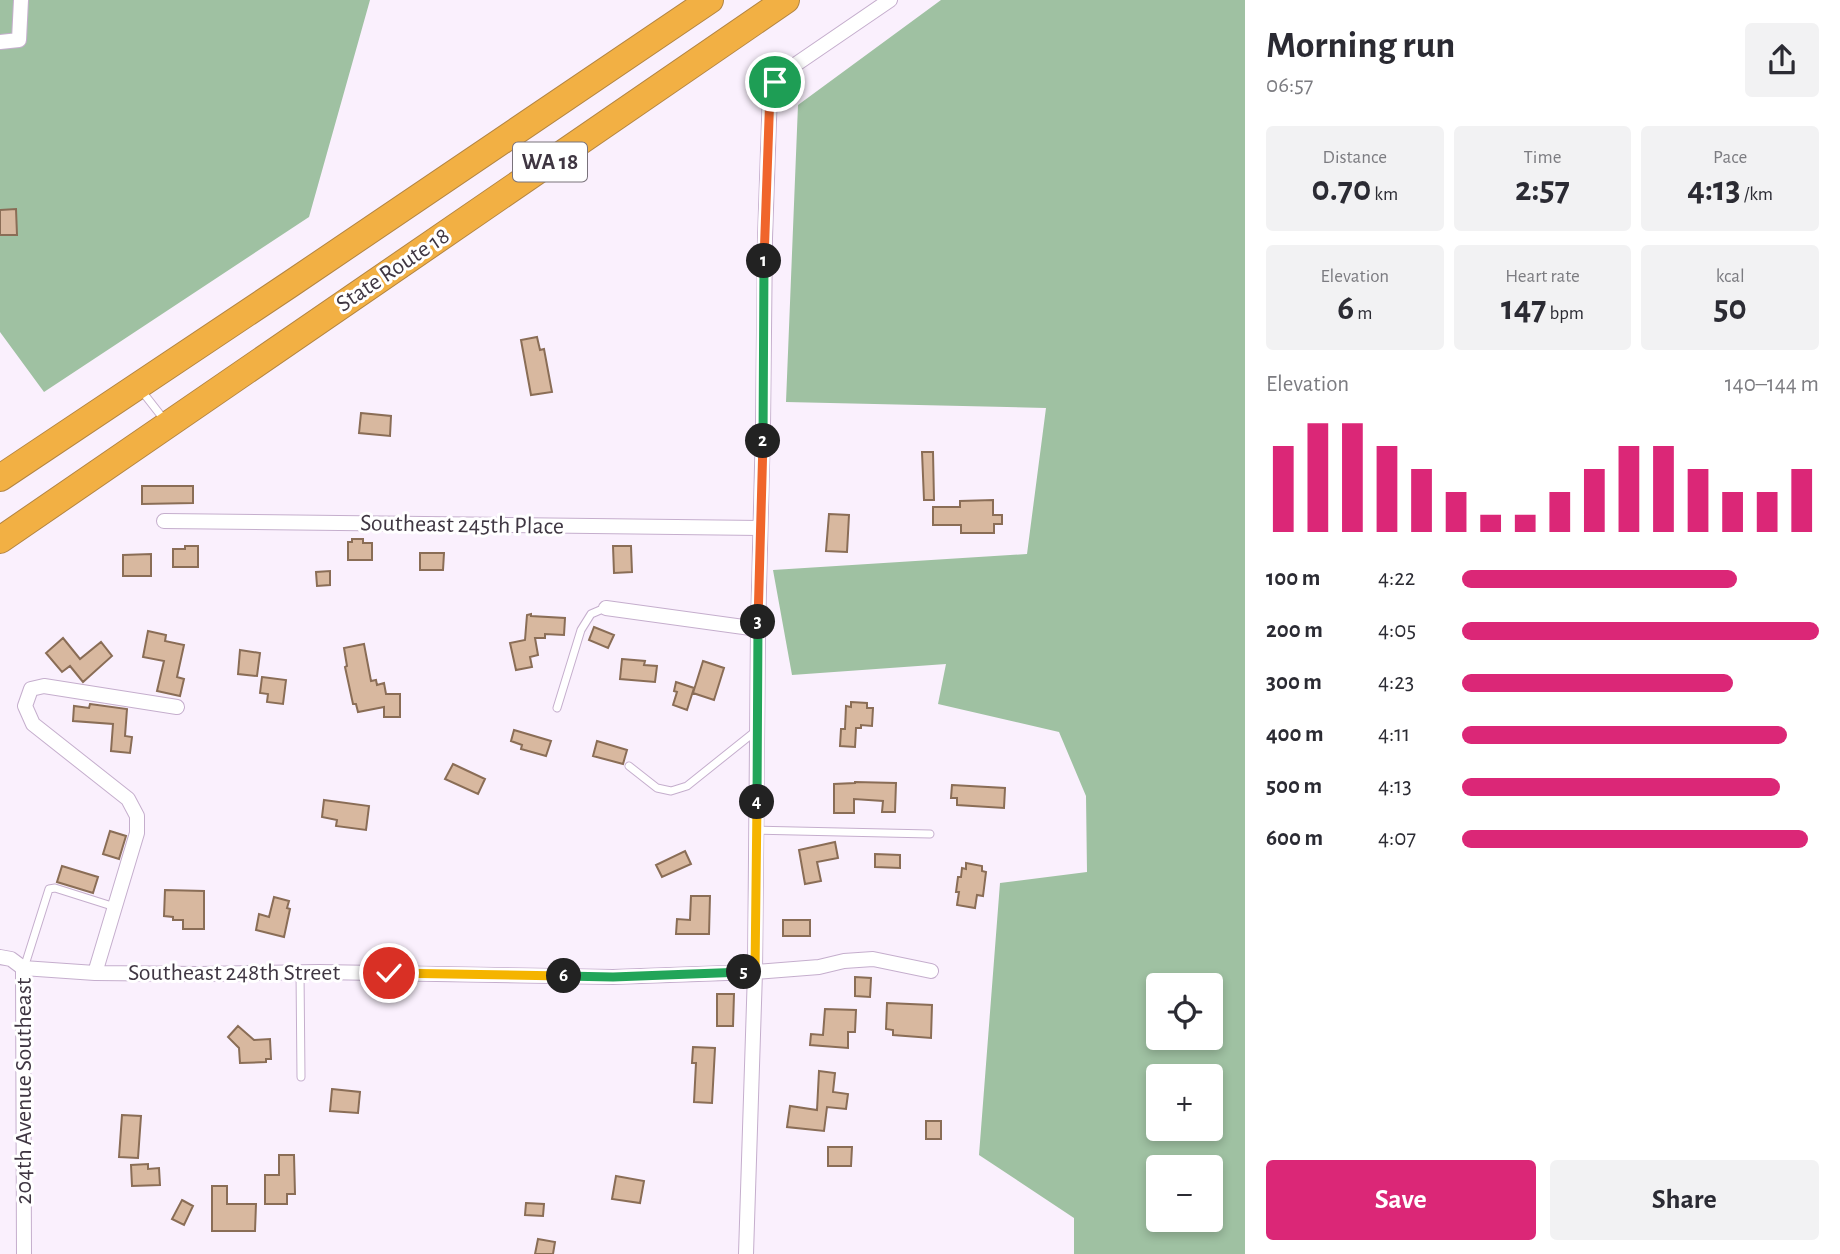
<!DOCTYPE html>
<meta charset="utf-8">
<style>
:root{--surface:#fff;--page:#f2f2f3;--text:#2b2b33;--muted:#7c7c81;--accent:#db2777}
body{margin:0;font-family:"Alegreya Sans",sans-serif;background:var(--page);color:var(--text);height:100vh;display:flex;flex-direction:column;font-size:26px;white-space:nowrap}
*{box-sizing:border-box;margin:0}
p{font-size:23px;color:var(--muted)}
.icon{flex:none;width:38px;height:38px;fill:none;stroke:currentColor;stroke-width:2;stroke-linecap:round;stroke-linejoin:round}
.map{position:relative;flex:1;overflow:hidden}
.drawer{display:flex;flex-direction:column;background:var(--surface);width:595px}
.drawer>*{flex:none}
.controls{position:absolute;left:1146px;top:973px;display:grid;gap:14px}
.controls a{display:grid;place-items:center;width:77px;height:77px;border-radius:7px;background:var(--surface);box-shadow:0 4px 10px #0003;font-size:35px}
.pin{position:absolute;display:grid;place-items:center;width:60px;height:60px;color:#fff;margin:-30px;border:4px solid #fff;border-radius:50%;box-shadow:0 2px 7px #0007}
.km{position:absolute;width:35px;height:35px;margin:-18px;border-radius:50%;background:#222;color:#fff;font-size:19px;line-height:35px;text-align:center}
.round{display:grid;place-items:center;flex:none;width:74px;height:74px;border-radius:7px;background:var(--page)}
.headline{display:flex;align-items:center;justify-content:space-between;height:119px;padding:0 21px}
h1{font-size:38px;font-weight:600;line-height:52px}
.figures{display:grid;grid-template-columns:repeat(3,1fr);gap:10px;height:119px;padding:7px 21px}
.figures div{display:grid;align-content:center;border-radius:7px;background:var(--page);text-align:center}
.figures b{font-size:35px;font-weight:600}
.figures small{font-size:19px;font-weight:400}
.figures p{font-size:19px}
.chart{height:196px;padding:14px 21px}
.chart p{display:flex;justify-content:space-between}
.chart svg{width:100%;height:126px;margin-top:7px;stroke:var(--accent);stroke-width:6}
.button{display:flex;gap:14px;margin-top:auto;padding:14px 21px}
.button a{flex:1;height:80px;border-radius:7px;background:var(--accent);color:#fff;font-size:28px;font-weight:600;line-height:80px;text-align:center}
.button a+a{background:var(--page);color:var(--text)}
ul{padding:0 21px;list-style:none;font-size:23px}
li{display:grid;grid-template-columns:112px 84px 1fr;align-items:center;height:52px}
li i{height:18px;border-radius:9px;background:var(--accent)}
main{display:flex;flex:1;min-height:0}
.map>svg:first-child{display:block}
.forest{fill:#9fc1a2;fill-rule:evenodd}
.building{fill:#d8b89f;stroke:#8a6d56;stroke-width:2}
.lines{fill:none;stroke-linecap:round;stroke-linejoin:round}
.service-casing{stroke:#c5aecd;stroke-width:9}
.minor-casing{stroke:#c5aecd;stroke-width:16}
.motorway-casing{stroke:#b38543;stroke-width:28}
.service{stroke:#fff;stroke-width:7}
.minor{stroke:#fff;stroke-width:14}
.motorway{stroke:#f2b044;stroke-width:26}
.split-1-casing{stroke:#fff;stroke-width:14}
.split-2-casing{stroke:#fff;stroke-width:14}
.split-3-casing{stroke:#fff;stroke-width:14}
.split-4-casing{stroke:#fff;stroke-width:14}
.split-5-casing{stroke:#fff;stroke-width:14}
.split-6-casing{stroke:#fff;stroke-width:14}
.split-7-casing{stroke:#fff;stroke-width:14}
.split-1{stroke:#f0652b;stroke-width:9}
.split-2{stroke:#22a559;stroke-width:9}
.split-3{stroke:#f0652b;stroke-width:9}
.split-4{stroke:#22a559;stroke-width:9}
.split-5{stroke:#f5b400;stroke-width:9}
.split-6{stroke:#22a559;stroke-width:9}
.split-7{stroke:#f5b400;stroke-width:9}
.labels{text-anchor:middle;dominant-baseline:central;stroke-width:6;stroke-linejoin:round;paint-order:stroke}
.shield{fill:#fff;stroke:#79727b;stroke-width:2}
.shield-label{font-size:23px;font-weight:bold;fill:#3f3642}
.street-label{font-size:24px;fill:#3f3642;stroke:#fff}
</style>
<main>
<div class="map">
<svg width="1245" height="1254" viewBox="0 0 1245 1254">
<rect width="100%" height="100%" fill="#faf0fd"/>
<!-- forest -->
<path class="forest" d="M0 0H370L309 217 44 392 0 332Z
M941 0H1245V1254H1074V1218L979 1155 1000 883 1087 872 1086 796 1059 732 938 704 946 664 792 675 773 570 1027 554 1046 408 786 402 798 105ZM1211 985V1038H1158V985ZM1211 1076V1129H1158V1076ZM1211 1167V1220H1158V1167Z"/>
<!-- building -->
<path class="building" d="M16 209 17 235H0V210Z
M537 337 540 350 544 349 552 392 531 395 521 340Z
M361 413 391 416 390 436 359 433Z
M922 452H933L934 500H924Z
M142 486H193V503L142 504Z
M993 500V515H1002V524H994V533H961V525H933V507H960V501Z
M829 514 849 515 847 552 826 551Z
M352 539H363V543H372V560H348V542H352Z
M185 546H198V567H173V549H185Z
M613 546H631L632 572 614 573Z
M420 553H444L443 570H420Z
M151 554V576H123V555Z
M330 571V585L317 586 316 572Z
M531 614V616L565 618 564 635 545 634V638H535L538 655 530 657 532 667 516 670 510 643 525 640 527 615Z
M594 627 614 635 608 648 589 640Z
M148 631 166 635 165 641 184 645 177 677 184 679 180 696 157 691 164 661 143 657Z
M63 638 80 659 101 642 112 656 83 682 70 666 62 672 46 653Z
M364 644 371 681 376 680 377 685 384 683 386 694H400V717H384V707L358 712 356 704H353L345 667 347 666 344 648Z
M240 650 260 653 257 676 238 674Z
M622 659 645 661 644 665 657 666 655 682 620 679Z
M703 661 724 668 714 700 693 693Z
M262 677 286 680 283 704 267 702 268 694 260 693Z
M676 682 694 688 687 710 673 705 677 692 674 691Z
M851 702 867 703V708H873L872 726 861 725V728H856L855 747 840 746 841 729H845L846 706 851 707Z
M90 704 127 709 125 736 132 737 130 753 111 751 113 724 73 721 74 706 89 708Z
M514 730 551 741 546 756 521 749 522 745 511 741Z
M597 741 627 750 623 764 593 756Z
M453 764 485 779 478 794 445 779Z
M855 782 896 783 895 812H882L883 801 854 799V813H834V784L855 783Z
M952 785 1005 788 1004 808 957 805V798H951Z
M324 800 369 806 366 830 336 826 337 820 322 817Z
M110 831 126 836 119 859 103 854Z
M835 842 838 858 817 862 821 881 805 884 799 850Z
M685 851 691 864 662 877 656 865Z
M875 854 900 855V868L875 867Z
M966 863 982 866V871L986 872 983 896 977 895 975 908 957 905 959 892H956L958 877H961L962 868 966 869Z
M62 866 98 877 93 893 57 882Z
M165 890 204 891V929H183V920H173V917L164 916Z
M691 896H710L709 934H676L677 919 690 920Z
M274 897 289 901 287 908 290 909 284 937 256 930 259 914 269 917Z
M783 920H810V936H783Z
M855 977 871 978 870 997 855 996Z
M717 994H734L733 1026H717Z
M887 1003 932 1005 931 1038 893 1035V1030L886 1029Z
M825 1009 856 1010 855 1032H848V1048L810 1045 811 1034 823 1035Z
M238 1026 254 1040 270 1039 271 1059H266V1062L240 1063 239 1048 228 1037Z
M693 1047 715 1048 712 1103 694 1102 696 1063H692Z
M819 1071 835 1073 833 1092 848 1094 846 1109 827 1107 824 1131 787 1127 790 1106 817 1110Z
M332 1089 360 1092 358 1113 330 1111Z
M122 1115 141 1116 138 1158 119 1157Z
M926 1121H941V1139H926Z
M828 1147H852L851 1166H828Z
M279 1155H294L295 1194H287V1204H265V1175H279Z
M148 1164V1169L159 1168 160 1185 132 1186 131 1165Z
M616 1176 644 1181 640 1203 612 1199Z
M212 1186H227V1204H256L255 1231H212Z
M182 1200 193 1206 184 1225 172 1219Z
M526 1203 544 1204 543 1216 525 1215Z
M538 1239 555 1242 553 1254H535Z"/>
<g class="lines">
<!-- service casing -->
<g class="service-casing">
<path id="service" d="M141 390 166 422
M557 708 581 630 591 614 605 608
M629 766 657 788 671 791 687 786 757 730
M756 830 930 834
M24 968 49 889 55 888 115 907
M300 972 301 1077"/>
</g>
<!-- minor casing -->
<g class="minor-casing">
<path id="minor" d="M0 42 19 40 21 0
M164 521 760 528
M606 608 758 629
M0 957 11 959 23 968 95 973 199 974 319 972 613 977 755 972 819 967 844 961 873 959 931 971
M23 968 24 1254
M95 973 137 833V816L128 799 33 724 25 706 31 689 44 686 177 707
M746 1254 755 972 758 629 763 426 765 238 770 91 775 82 786 71 890 0"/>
</g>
<!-- motorway casing -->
<g class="motorway-casing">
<path id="motorway" d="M0 478 289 285 710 0
M0 540 786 0"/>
</g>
<!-- service -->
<use href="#service" class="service"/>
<!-- minor -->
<use href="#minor" class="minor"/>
<!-- motorway -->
<use href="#motorway" class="motorway"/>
</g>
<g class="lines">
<!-- split-1 casing -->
<g class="split-1-casing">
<path id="split-1" d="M764 261 770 91 775 82"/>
</g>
<!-- split-2 casing -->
<g class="split-2-casing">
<path id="split-2" d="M763 441 764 261"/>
</g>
<!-- split-3 casing -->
<g class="split-3-casing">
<path id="split-3" d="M758 622 763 441"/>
</g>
<!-- split-4 casing -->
<g class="split-4-casing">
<path id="split-4" d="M757 802 758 622"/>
</g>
<!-- split-5 casing -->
<g class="split-5-casing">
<path id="split-5" d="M744 972H755L757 802"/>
</g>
<!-- split-6 casing -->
<g class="split-6-casing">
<path id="split-6" d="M564 976 613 977 744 972"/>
</g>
<!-- split-7 casing -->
<g class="split-7-casing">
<path id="split-7" d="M389 973 564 976"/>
</g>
<!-- split-1 -->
<use href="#split-1" class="split-1"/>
<!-- split-2 -->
<use href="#split-2" class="split-2"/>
<!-- split-3 -->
<use href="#split-3" class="split-3"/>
<!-- split-4 -->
<use href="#split-4" class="split-4"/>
<!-- split-5 -->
<use href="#split-5" class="split-5"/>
<!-- split-6 -->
<use href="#split-6" class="split-6"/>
<!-- split-7 -->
<use href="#split-7" class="split-7"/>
</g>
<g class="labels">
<!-- shield labels -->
<rect class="shield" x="513" y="142.5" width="74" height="39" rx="5"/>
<g class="shield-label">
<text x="550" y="162">WA 18</text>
</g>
<!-- street labels -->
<g class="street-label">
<text transform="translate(393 270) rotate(-34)">State Route 18</text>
<text transform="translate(462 525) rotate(1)">Southeast 245th Place</text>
<text x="234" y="973">Southeast 248th Street</text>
<text transform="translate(24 1091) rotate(-90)">204th Avenue Southeast</text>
</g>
</g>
</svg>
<div class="controls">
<a><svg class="icon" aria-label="locate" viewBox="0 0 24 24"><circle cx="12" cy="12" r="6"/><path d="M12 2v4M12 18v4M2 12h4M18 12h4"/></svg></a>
<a>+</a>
<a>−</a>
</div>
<div class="pin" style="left:775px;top:82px;background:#1e9e55"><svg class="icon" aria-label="arrive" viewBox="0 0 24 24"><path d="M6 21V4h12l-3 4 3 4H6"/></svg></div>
<div class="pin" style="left:389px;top:973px;background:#d93025"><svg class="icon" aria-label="check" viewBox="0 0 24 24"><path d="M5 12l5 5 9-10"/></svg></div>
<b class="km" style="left:764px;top:261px">1</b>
<b class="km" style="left:763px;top:441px">2</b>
<b class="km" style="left:758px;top:622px">3</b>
<b class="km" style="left:757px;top:802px">4</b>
<b class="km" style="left:744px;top:972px">5</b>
<b class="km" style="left:564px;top:976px">6</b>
</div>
<section class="drawer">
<div class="headline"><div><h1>Morning run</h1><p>06:57</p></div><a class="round"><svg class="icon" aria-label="share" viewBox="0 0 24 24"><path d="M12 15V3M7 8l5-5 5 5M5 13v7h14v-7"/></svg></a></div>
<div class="figures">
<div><p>Distance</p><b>0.70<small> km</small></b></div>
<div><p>Time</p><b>2:57</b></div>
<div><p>Pace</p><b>4:13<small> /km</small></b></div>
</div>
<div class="figures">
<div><p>Elevation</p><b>6<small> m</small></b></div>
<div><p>Heart rate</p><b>147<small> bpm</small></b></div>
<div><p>kcal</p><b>50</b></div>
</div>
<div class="chart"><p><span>Elevation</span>140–144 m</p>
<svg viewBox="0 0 160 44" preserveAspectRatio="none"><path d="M5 44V14M15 44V6M25 44V6M35 44V14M45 44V22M55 44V30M65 44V38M75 44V38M85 44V30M95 44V22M105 44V14M115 44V14M125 44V22M135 44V30M145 44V30M155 44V22"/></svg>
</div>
<ul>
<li><b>100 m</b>4:22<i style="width:77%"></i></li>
<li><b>200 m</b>4:05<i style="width:100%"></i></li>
<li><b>300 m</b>4:23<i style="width:76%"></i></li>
<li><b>400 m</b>4:11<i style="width:91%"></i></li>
<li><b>500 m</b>4:13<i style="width:89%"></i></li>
<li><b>600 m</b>4:07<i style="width:97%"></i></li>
</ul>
<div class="button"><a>Save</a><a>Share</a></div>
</section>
</main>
